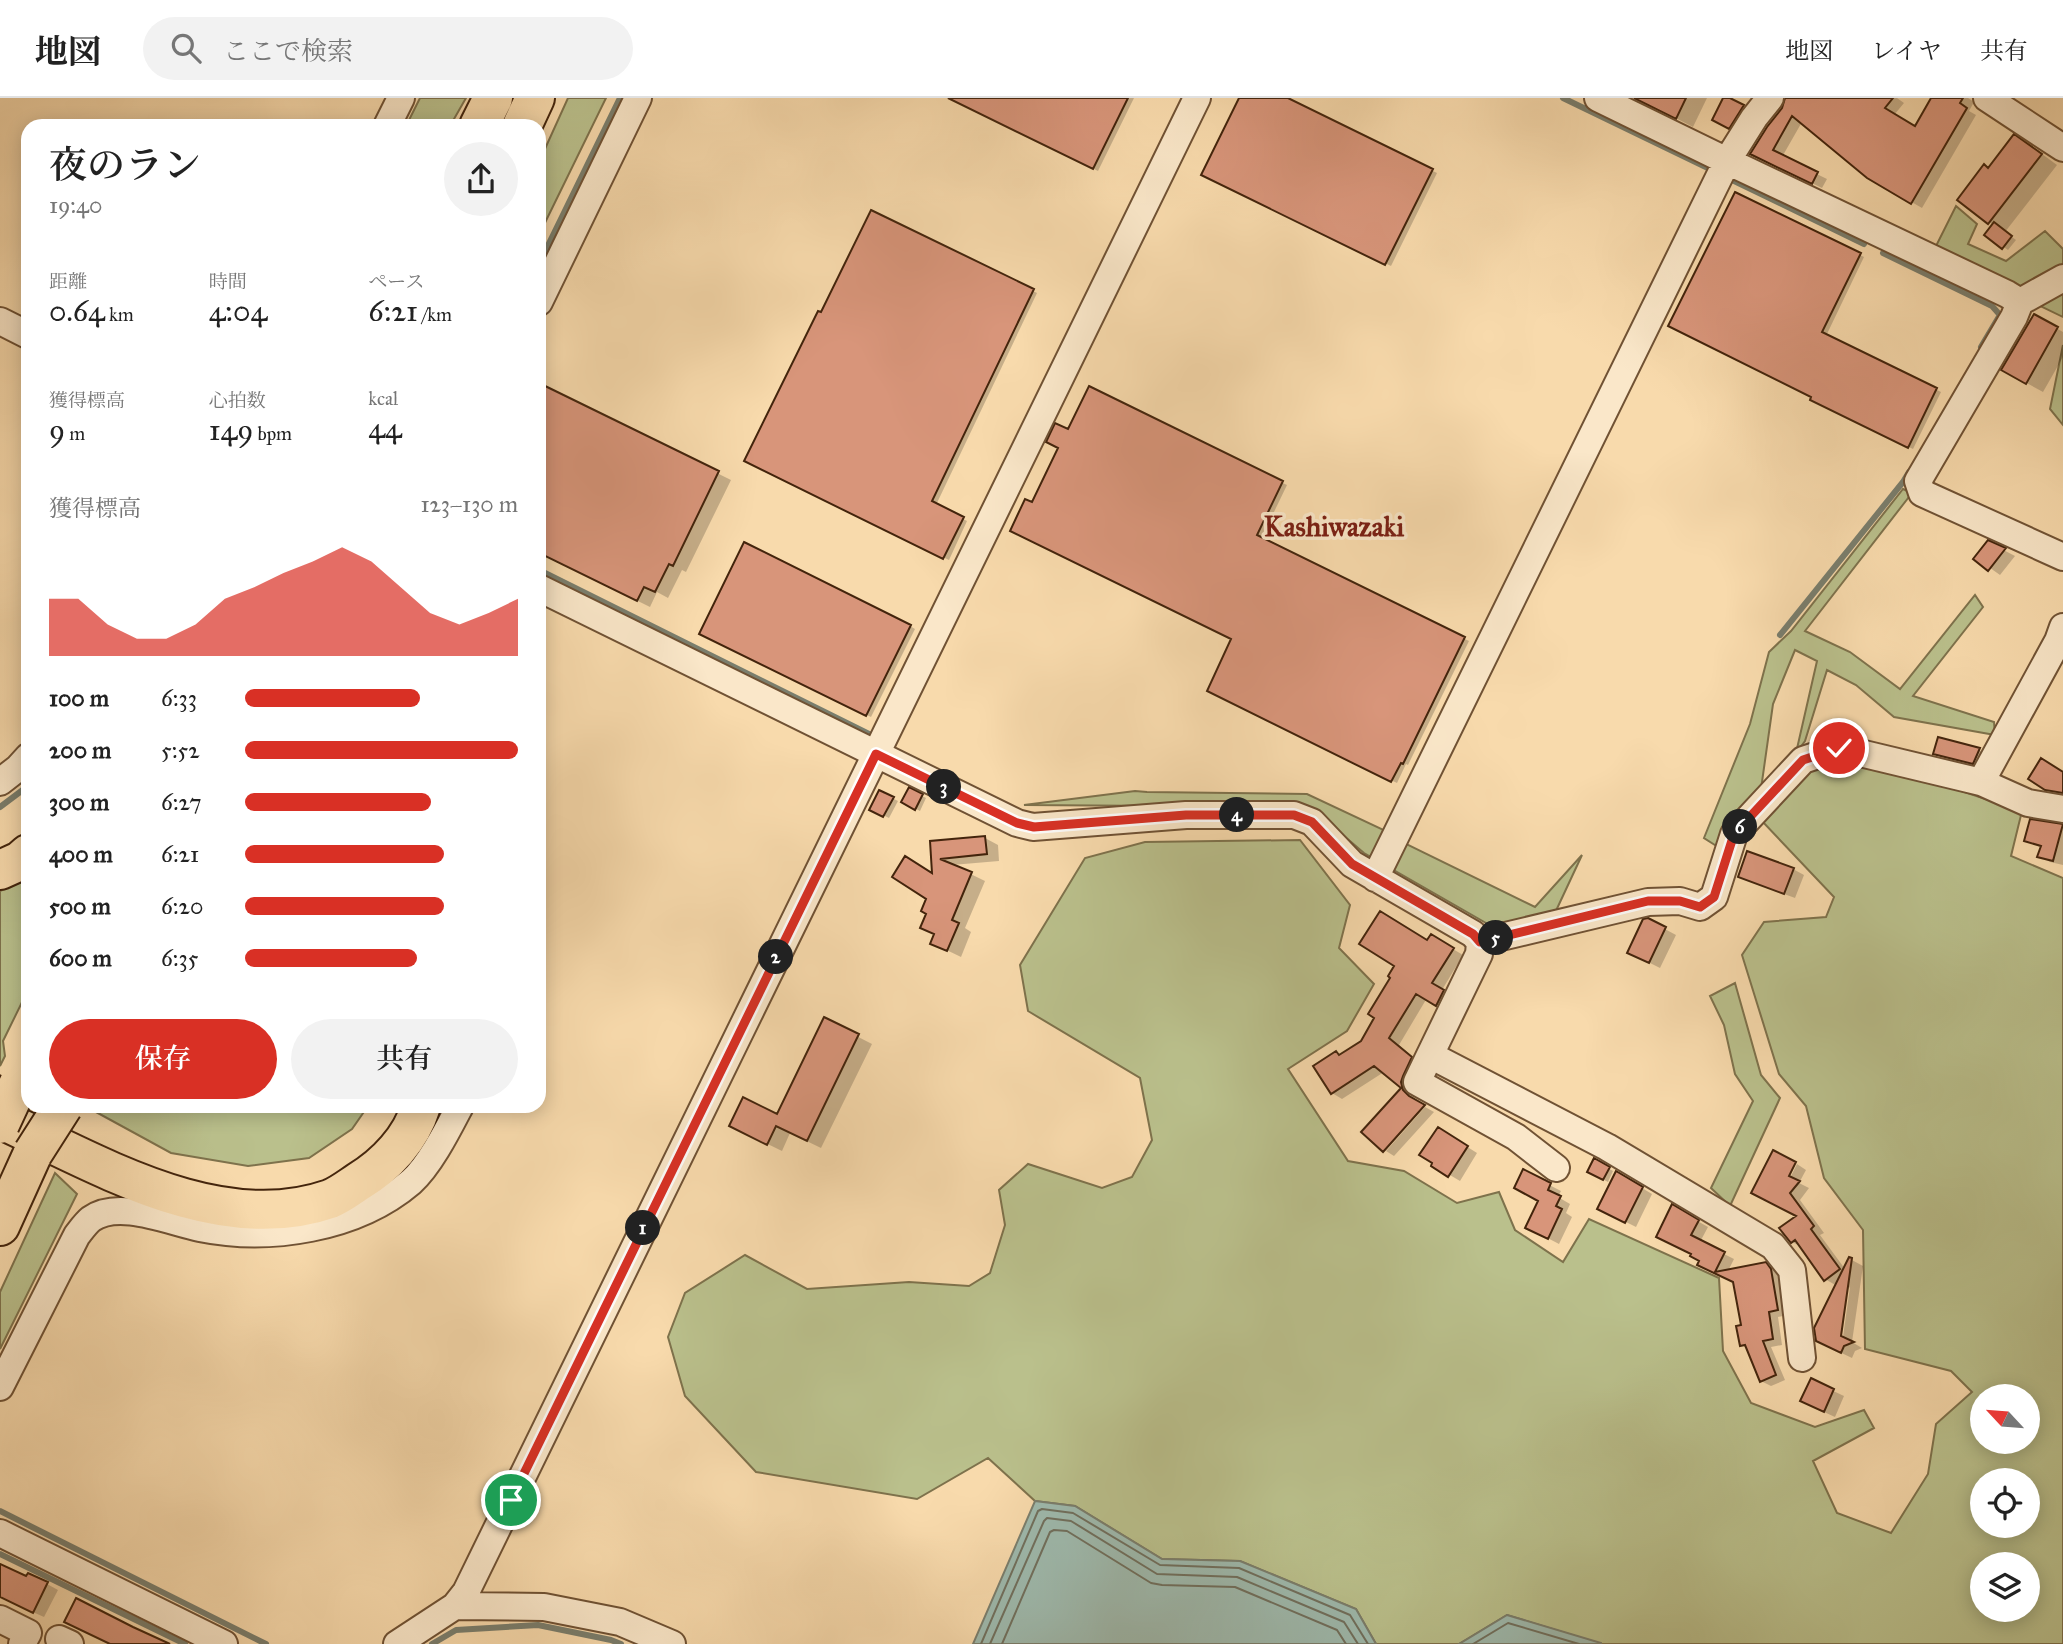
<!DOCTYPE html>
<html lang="ja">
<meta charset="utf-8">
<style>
:root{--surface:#fff;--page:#f2f2f2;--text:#222;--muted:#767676;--line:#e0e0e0;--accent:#d93025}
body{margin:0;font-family:"IM FELL Great Primer","Noto Serif JP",serif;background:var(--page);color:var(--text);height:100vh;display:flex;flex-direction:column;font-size:26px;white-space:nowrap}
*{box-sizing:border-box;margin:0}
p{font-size:23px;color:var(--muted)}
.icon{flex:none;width:38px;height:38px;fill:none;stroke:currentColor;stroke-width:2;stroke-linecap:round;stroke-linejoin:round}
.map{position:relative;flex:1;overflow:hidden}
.panel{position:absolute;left:21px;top:21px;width:525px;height:994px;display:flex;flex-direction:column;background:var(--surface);border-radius:21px;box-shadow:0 4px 18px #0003}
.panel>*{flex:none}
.needle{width:46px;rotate:296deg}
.fabs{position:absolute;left:1970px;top:1286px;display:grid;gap:14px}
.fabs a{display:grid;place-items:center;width:70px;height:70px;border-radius:50%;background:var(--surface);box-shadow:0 4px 18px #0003;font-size:35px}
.pin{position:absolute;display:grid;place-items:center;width:60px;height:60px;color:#fff;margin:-30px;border:4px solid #fff;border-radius:50%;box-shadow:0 2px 7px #0007}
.km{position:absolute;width:35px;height:35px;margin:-18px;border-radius:50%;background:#222;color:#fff;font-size:19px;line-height:35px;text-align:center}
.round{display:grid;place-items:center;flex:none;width:74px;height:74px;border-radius:37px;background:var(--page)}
.overview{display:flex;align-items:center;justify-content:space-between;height:119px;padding:0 28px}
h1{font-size:38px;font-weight:600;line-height:52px}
.metrics{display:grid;grid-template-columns:repeat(3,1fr);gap:10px;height:119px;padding:7px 28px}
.metrics div{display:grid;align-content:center}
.metrics b{font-size:30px;font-weight:600}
.metrics small{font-size:19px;font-weight:400}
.metrics p{font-size:19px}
.chart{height:196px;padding:14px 28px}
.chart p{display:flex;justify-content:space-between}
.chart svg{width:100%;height:126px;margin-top:7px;fill:var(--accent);opacity:.7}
.cta{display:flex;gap:14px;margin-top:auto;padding:14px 28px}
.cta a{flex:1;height:80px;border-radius:42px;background:var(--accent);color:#fff;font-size:28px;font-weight:600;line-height:80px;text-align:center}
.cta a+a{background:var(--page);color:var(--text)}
ul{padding:0 28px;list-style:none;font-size:23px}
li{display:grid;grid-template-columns:112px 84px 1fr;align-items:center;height:52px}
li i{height:18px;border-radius:9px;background:var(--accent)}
header{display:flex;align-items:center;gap:42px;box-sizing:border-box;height:98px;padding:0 35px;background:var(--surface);border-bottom:2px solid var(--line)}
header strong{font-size:33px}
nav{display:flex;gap:38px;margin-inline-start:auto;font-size:24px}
.search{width:490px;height:63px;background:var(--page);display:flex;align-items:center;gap:18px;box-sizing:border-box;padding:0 24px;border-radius:38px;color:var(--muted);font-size:26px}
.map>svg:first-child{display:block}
.green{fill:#bac08c;stroke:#7e724c;stroke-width:2;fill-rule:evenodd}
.water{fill:#9ebaae;stroke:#7a7e6d;stroke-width:2}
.shadow{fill:#0003;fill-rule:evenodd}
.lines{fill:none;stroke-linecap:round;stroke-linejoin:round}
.shore{stroke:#706f5d;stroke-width:2}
.stream{stroke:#7a7e6d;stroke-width:6}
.building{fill:#d8957a;stroke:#43240c;stroke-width:2}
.minor-casing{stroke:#705234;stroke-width:30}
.highway-casing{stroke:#43240c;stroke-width:42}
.minor{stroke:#fae7c9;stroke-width:26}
.highway{stroke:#f8daac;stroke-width:38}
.highway-bridge-casing{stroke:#43240c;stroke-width:42;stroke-linecap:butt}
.highway-bridge{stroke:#f8daac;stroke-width:38}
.route-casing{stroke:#fff;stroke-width:14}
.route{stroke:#d93025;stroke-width:9}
.labels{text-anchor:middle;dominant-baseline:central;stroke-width:7;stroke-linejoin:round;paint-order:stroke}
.quarter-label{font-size:28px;font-weight:bold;fill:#7a1f14;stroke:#fae7c9}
</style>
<header>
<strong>地図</strong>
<div class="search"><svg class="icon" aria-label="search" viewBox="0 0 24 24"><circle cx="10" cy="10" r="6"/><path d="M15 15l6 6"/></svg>ここで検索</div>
<nav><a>地図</a><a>レイヤ</a><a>共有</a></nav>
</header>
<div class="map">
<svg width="2063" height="1546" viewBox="0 0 2063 1546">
<rect width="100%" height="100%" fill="#f8daac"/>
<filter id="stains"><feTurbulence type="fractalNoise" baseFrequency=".00286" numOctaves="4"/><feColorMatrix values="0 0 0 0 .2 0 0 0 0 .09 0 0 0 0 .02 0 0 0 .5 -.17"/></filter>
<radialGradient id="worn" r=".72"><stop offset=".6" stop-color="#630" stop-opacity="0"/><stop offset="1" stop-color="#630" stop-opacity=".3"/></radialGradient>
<!-- green -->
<path class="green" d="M420 0H466L450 28H406Z
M568 0H606L539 137V64Z
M1956 108 1977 126 1968 146 2006 163 2045 133 2063 151V168L2027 194 1935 150Z
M2063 192V219L2038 207Z
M2063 247V327L2050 311Z
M1903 391 1912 395 1805 533 1850 554 1900 591 1975 497 1983 509 1913 598 1994 624 1995 637 1894 619 1856 587 1827 572 1805 643 1796 655 1817 563 1795 552 1773 606 1761 691 1718 749 1704 740 1750 626 1769 554 1791 533Z
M1845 662 1937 685 2022 713 2011 758 2063 780V1546H1601L1507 1517 1459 1546H1376L1356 1511 1240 1463 1162 1461 1075 1408 1035 1403 988 1360 917 1401 756 1374 685 1298 668 1239 685 1195 745 1157 807 1191 909 1184 969 1188 990 1175 1005 1127 999 1092 1028 1066 1102 1090 1132 1079 1152 1042 1140 980 1028 913 1020 867 1085 760 1145 744 1300 742 1350 807 1339 850 1374 886 1347 933 1288 971 1348 1063 1404 1073 1457 1105 1499 1094 1515 1132 1563 1164 1589 1121 1719 1180 1723 1253 1751 1305 1815 1329 1864 1312 1874 1330 1813 1363 1837 1415 1891 1435 1928 1376 1936 1326 1972 1294 1951 1273 1865 1251 1863 1132 1824 1080 1806 1008 1779 976 1742 857 1764 824 1826 819 1834 799 1761 722 1806 673ZM1983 1298H2028V1344H1983ZM1983 1382H2028V1428H1983ZM1983 1466H2028V1512H1983Z
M1135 693 1147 694 1307 696 1388 734 1406 746 1535 809 1582 757 1554 817 1493 829 1364 755 1310 709 1024 707Z
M28 780V892L3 943 5 958 0 968V793Z
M1735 885 1761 977 1780 1000 1730 1108 1711 1090 1753 1003 1735 976 1724 927 1710 898Z
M85 1008H368L352 1031 309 1060 248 1068 171 1055Z
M55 1075 77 1096 0 1251V1194Z"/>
<!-- water -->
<path class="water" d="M1035 1403 1075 1408 1162 1461 1240 1463 1356 1511 1376 1546H973Z
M1507 1517 1601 1545V1546H1459Z"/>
<!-- shadow -->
<path class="shadow" d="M951 0H1134L1098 73Z
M1241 0H1284L1437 75 1391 168 1208 79Z
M1652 0H1707L1693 29 1666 15Z
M1725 0 1754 14 1740 35 1724 28Z
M1787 0H1897L1904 5 1894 17 1916 30 1933 0H1968L1974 4 1969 13 1976 17 1922 110 1868 79 1802 24 1782 59 1827 81 1822 90 1762 61Z
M2031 48 2057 67 2005 134 2016 142 2008 152 1986 136 1994 127 1989 124V71Z
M1860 157 1864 159 1826 238 1941 294 1913 351 1817 304 1813 298 1675 230Z
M1033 193 1037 195 936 407 967 423 949 462 751 365Z
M2035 218 2063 234V259L2043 294 2003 272Z
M539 287 731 382 686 474 682 472 668 500 657 494 650 509 539 454Z
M1090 290 1287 387 1261 441 1469 543 1408 667 1406 666 1397 685 1213 595 1233 541 1032 406Z
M1988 444 2015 458 2000 477 1976 460Z
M910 528 915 531 871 619 706 538Z
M1979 652 1990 658 1984 671 1946 662 1935 656Z
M2063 676V698L2058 697 2030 680Z
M910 692 926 700 920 713 903 704Z
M880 694 898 703 889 720 871 711Z
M2031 723 2063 728V767L2050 764 2039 758 2042 750 2026 742Z
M985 740 998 747 999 763 952 767 985 783 965 830 971 834 961 859 932 845 935 837 923 829 928 816 934 778 931 745Z
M1793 771 1804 777 1795 800 1751 784 1740 778Z
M1648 822 1676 837 1660 870 1640 860Z
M1431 838 1463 857 1442 892 1453 900 1447 913 1427 900 1399 947 1421 966 1411 991 1414 999 1419 1005 1364 1034 1403 990 1384 974 1342 1001 1332 995 1336 955 1341 958 1362 945Z
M825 922 872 946 821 1050 790 1035 782 1053 745 1035 778 1018Z
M1425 1009 1434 1014 1394 1058 1386 1053Z
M1439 1031 1477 1055 1460 1083 1433 1067Z
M1595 1063 1613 1073 1608 1084 1589 1074Z
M1797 1066 1806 1072 1799 1085 1809 1090 1800 1102 1824 1135 1820 1137 1845 1171 1850 1161 1863 1168 1852 1244 1862 1250 1855 1253 1852 1260 1829 1249 1837 1188 1825 1181 1802 1149 1792 1144 1799 1119 1784 1085 1787 1086ZM1850 1189 1842 1246H1838L1846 1193Z
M1524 1074 1561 1093 1558 1099 1570 1106 1566 1115 1572 1119 1559 1146 1538 1135 1540 1103Z
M1617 1075 1652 1096 1636 1129 1610 1116Z
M1673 1109 1708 1129 1700 1144 1734 1161 1728 1173 1765 1166 1776 1172 1780 1178 1788 1217 1778 1219 1782 1247 1771 1249 1785 1282 1771 1288 1761 1283 1748 1250 1741 1247 1743 1229 1735 1184 1709 1172 1701 1162Z
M1812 1283 1844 1298 1835 1319 1813 1309Z
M0 1468 27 1481 47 1486 58 1492 44 1519 26 1511 0 1491Z"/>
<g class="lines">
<!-- shore -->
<path class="shore" d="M981 1546 1038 1413 1042 1411 1073 1415 1160 1467 1239 1470 1350 1517 1368 1546
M990 1546 1044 1423 1047 1420 1071 1423 1157 1476 1237 1479 1344 1524 1358 1546
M1002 1546 1050 1434 1054 1432 1067 1433 1151 1485 1162 1487 1235 1489 1337 1532 1346 1546
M1473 1546 1508 1525 1579 1546"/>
<!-- stream -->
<path class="stream" d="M1563 0 1712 72
M1730 81 1864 146
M1883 155 1992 208 2000 217 1981 249
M539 166 620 0
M539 472 869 636
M1780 537 1903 384 1909 374
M0 709 28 688
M0 1413 266 1546
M0 1456 185 1546
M432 1546 456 1532 538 1527 611 1542 621 1546"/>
</g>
<!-- building -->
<path class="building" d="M948 0H1128L1093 71Z
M1239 0H1288L1433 71 1385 167 1201 77Z
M1634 0H1686L1676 21Z
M1723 0H1730L1744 7 1729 31 1712 22Z
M1785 0H1893L1885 10 1915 28 1931 0H1963L1960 5 1967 10 1911 106 1867 80 1792 18 1773 52 1818 74 1812 86 1750 56 1767 29 1782 10Z
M2014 36 2042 56 1988 126 1957 102 1984 66 1988 70Z
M1735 94 1861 155 1822 234 1937 290 1908 350 1810 302 1811 299 1668 228Z
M871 112 1034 191 932 403 964 419 943 461 744 363 818 213 821 214Z
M1994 124 2012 138 2002 151 1984 137Z
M2034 216 2058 229 2026 286 2001 272Z
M539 285 719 373 673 468 669 466 655 494 644 489 637 503 539 455Z
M1089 288 1283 383 1257 437 1465 539 1403 666 1401 665 1391 684 1207 593 1231 541 1010 433 1025 401 1032 404 1058 350 1046 344 1055 325 1068 331Z
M1988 442 2006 450 1988 473 1973 461Z
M744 444 911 527 866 618 699 536Z
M1938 639 1980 650 1973 666 1933 656Z
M2041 660 2063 674V695L2045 692 2028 681Z
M909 689 923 696 915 712 901 704Z
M879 692 894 699 883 719 869 712Z
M2030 721 2063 726 2053 763 2037 759 2041 748 2024 743Z
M985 738 987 756 940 761 972 774 952 822 959 825 947 853 930 846 934 836 920 830 926 816 921 813 926 801 892 779 905 758 932 775 930 743Z
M1747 753 1794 770 1784 796 1738 779Z
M1380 813 1427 842 1431 836 1454 850 1432 885 1444 892 1436 908 1416 896 1389 940 1412 959 1403 978 1401 984 1403 992 1409 998 1425 1007 1383 1054 1361 1034 1401 990 1374 968 1331 996 1313 968 1336 953 1339 957 1361 943 1374 920 1368 916 1390 880 1388 878 1394 868 1359 846Z
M1648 820 1666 829 1649 865 1627 855 1643 821Z
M824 919 859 936 807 1043 776 1028 767 1047 729 1028 743 999 777 1016Z
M1438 1029 1468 1048 1448 1079 1431 1068 1432 1065 1419 1057Z
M1773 1052 1796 1064 1789 1078 1800 1083 1790 1095 1814 1128 1811 1131 1840 1171 1824 1183 1795 1142 1791 1145 1779 1130 1796 1118 1751 1095Z
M1594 1060 1610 1069 1603 1082 1587 1074Z
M1523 1071 1551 1085 1548 1092 1561 1098 1556 1108 1562 1111 1548 1141 1525 1130 1538 1103 1514 1090Z
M1616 1073 1643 1089 1625 1125 1597 1111Z
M1672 1106 1699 1122 1691 1137 1725 1154 1715 1174 1766 1164 1771 1171 1778 1212 1769 1214 1773 1241 1763 1243 1776 1277 1760 1284 1745 1247 1740 1248 1736 1228 1741 1227 1733 1184 1697 1167 1699 1163 1690 1158 1691 1156 1656 1139Z
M1849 1159 1852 1160 1841 1238 1854 1244 1844 1248 1841 1255 1816 1243 1814 1230Z
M1811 1280 1834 1291 1824 1314 1800 1303Z
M0 1466 26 1478 28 1475 48 1484 33 1515 0 1499Z
M76 1500 133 1529 170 1546H110L64 1524Z"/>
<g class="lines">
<!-- minor casing -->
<g class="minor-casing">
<path id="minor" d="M1598 0 1727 63 2007 196 2020 204 2014 219 1918 383 1922 395 2063 459
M1987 0 2063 50
M387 28 401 0
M539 204 638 0
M2020 204 2063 180
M0 223 28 237
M539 490 1017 725 1033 729 1186 717H1294L1312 724 1352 766 1473 836 1480 844 1479 856 1430 957 1607 1049 1773 1148 1792 1172 1802 1260
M0 684 18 670 28 659
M1981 684 2028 705 2063 711
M1375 780 1727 63 1754 20 1770 0
M1480 844 1648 804 1680 803 1700 809 1714 799 1734 736 1803 662 1839 650 1981 684 2058 543 2063 529
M1430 957 1417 984 1516 1039 1556 1070
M0 1289 77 1137C81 1132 86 1125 91 1121 119 1101 170 1124 200 1130 269 1144 356 1131 411 1084 430 1067 448 1031 460 1008
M0 1435 224 1546
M455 1508 544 1509 620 1524 672 1546
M0 1521 28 1535 22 1546
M59 1541 70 1546
M397 1546 455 1508 466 1494 1197 0"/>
</g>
<!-- highway casing -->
<g class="highway-casing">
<path id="highway" d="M479 28 493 0
M522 28 535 0
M0 772 20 763 28 756
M0 1021C98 1066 219 1140 330 1101 340 1097 349 1090 358 1084 386 1067 411 1041 421 1008
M0 1128 33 1055"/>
</g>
<!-- minor -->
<use href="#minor" class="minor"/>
<!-- highway -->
<use href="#highway" class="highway"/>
<!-- highway-bridge casing -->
<g class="highway-bridge-casing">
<path id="highway-bridge" d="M0 1026 19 985
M33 1055 63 1008"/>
</g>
<!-- highway-bridge -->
<use href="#highway-bridge" class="highway-bridge"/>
</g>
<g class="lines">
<!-- route casing -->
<g class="route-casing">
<path id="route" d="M511 1402 876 656 1017 725 1034 729 1186 717H1294L1312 724 1352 766 1473 836 1480 844 1648 803H1680L1700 809 1714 799 1734 736 1803 662 1839 650"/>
</g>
<!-- route -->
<use href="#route" class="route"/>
</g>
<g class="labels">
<!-- quarter labels -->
<g class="quarter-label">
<text x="1334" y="428">Kashiwazaki</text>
</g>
</g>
<rect width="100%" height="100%" filter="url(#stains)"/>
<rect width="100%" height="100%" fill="url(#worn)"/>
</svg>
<div class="fabs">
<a><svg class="needle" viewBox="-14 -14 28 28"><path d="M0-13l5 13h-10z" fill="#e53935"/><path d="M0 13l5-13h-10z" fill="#767676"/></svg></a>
<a><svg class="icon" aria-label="locate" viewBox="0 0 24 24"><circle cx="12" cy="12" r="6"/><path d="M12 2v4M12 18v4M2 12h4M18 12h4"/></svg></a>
<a><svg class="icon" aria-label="layers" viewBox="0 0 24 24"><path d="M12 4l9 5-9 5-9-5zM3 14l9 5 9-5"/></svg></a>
</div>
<div class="pin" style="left:511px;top:1402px;background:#1e9e55"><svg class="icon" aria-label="arrive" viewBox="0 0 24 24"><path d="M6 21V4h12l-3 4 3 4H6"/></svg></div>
<div class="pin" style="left:1839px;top:650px;background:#d93025"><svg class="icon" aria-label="check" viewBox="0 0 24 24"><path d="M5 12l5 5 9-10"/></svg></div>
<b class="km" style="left:643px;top:1130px">1</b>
<b class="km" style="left:776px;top:859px">2</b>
<b class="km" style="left:944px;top:689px">3</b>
<b class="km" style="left:1237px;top:717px">4</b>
<b class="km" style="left:1496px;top:840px">5</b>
<b class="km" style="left:1740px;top:729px">6</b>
<section class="panel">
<div class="overview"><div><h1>夜のラン</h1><p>19:40</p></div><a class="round"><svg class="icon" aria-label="share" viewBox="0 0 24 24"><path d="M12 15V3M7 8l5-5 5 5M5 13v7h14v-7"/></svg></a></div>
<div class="metrics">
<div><p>距離</p><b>0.64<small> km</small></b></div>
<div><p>時間</p><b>4:04</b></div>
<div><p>ペース</p><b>6:21<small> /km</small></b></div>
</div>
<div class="metrics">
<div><p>獲得標高</p><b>9<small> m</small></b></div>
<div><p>心拍数</p><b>149<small> bpm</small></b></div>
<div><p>kcal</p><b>44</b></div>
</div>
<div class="chart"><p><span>獲得標高</span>123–130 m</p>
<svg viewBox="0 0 160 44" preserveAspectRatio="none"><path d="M0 44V24L10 24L20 33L30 38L40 38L50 33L60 24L70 20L80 15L90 11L100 6L110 11L120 20L130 29L140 33L150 29L160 24V44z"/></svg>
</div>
<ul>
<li><b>100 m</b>6:33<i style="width:64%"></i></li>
<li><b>200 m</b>5:52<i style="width:100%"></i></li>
<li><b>300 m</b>6:27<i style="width:68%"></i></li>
<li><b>400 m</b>6:21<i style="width:73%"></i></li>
<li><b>500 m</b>6:20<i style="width:73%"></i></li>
<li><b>600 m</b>6:35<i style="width:63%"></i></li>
</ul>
<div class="cta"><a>保存</a><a>共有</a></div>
</section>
</div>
